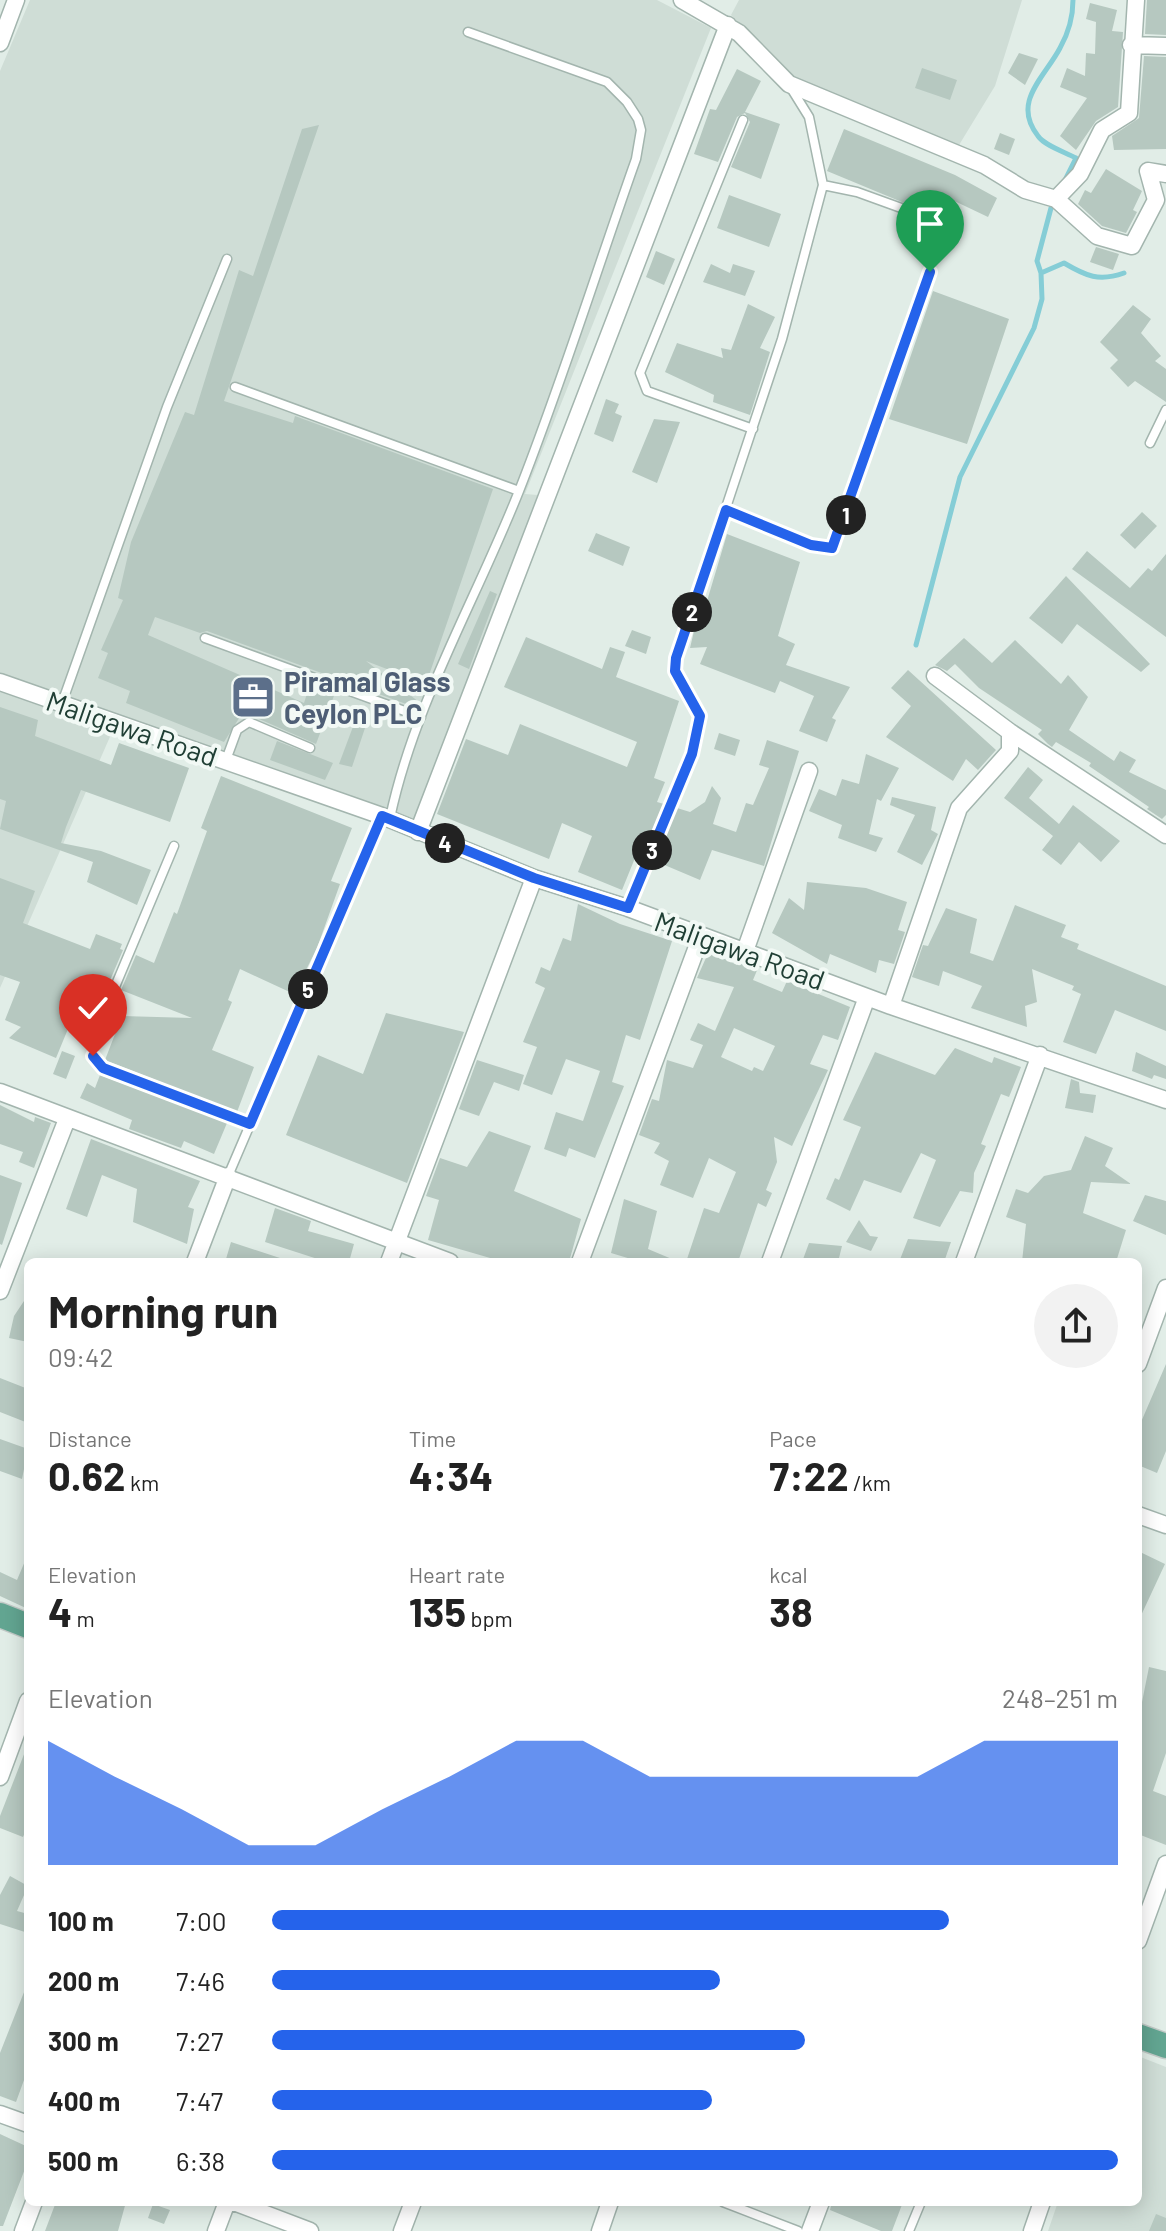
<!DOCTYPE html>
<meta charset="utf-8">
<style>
:root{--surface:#fff;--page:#f2f2f2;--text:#222;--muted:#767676;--accent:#2563eb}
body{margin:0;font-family:Barlow,sans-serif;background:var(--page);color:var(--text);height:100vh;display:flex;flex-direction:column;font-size:30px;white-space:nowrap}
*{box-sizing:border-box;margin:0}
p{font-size:26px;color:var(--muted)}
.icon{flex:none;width:44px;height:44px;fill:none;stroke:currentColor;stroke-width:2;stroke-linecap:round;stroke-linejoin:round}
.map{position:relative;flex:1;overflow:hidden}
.side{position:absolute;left:24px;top:1258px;width:1118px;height:948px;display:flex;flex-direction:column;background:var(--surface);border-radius:12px;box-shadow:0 4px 20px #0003}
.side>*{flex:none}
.pin{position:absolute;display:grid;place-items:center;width:68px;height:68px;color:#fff;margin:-82px -34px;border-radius:50% 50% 50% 0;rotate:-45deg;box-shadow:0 0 8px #0007}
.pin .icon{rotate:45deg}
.km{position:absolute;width:40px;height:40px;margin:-20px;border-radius:50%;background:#222;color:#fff;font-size:22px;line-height:40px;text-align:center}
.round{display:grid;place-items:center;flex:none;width:84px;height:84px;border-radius:42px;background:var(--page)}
.head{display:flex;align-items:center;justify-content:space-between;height:136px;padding:0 24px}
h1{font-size:44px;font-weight:700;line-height:60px}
.stats{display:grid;grid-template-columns:repeat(3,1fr);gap:12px;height:136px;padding:8px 24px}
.stats div{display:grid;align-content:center}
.stats b{font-size:40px;font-weight:700}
.stats small{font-size:22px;font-weight:400}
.stats p{font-size:22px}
.chart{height:224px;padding:16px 24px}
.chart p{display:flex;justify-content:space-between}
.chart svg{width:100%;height:144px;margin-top:8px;fill:var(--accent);opacity:.7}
ul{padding:0 24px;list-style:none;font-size:26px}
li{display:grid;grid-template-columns:128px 96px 1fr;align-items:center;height:60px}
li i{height:20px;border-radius:10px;background:var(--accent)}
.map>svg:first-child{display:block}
.built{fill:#cfddd6}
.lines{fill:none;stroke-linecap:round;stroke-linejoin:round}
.stream{stroke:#85cdd6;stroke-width:5}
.building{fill:#b6c8c0;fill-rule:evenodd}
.lane-casing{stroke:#a3b5ae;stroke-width:11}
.street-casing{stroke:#a3b5ae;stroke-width:19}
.primary-casing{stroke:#c1c9c6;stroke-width:27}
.lane{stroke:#fff;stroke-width:8}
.street{stroke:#fff;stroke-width:16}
.primary{stroke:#62a591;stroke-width:24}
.route-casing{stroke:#fff;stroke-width:16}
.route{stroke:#2563eb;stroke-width:10}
.labels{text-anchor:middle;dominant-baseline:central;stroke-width:8;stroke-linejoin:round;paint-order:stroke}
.service-label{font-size:28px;font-weight:bold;fill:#4e5e75;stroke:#f2f9f5;text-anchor:start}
.street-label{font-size:28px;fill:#203f35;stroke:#f2f9f5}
</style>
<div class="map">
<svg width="1166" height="2231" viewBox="0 0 1166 2231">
<rect width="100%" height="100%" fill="#e1ede7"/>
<!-- built -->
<path class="built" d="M30 0H657L711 28 525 494 550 496 414 831 116 723 0 988V71Z
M739 0H1022L995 86 959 145 788 76 731 15Z
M1138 2056 1166 2067V2231H1048L1058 2202H1138Z"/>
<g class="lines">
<!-- stream -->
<path class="stream" d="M1064 182 1076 158C1065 152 1045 146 1038 136 1011 102 1045 77 1060 48 1069 32 1073 18 1073 0
M1051 208 1037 261 1041 273 1064 263C1086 276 1099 282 1124 273
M916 645 960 477 1034 328 1042 299 1041 273"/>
</g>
<!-- building -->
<path class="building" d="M1147 0H1166V35L1145 34Z
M1090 3 1117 10 1112 31 1123 32 1118 107 1096 121 1076 150 1060 136 1087 98 1060 87 1067 68 1085 76 1086 53 1095 54 1096 22 1086 19Z
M1019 53 1038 59 1025 85 1008 73Z
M1144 56 1166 57V149L1114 150 1112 136 1139 118Z
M922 68 957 80 950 100 915 88Z
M737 69 761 81 745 112 780 124 761 179 731 167 750 122 745 113 737 117 718 162 694 154 710 109 716 110Z
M319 125 224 401 293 423 295 416 493 489 426 684 366 661 419 702 417 708 207 631 200 633 155 617 148 635 304 703 310 684 335 693 316 744 243 712 224 742 126 703 130 691 98 678 108 653 101 650 123 600 118 598 131 542 185 412 194 415 239 270 253 276 302 129Z
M844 129 955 175 997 198 988 217 946 197 938 217 827 171Z
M1000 133 1015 139 1009 155 994 149Z
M1106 169 1142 191 1133 210 1137 212 1126 233 1102 226 1078 204 1085 190 1091 193Z
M729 195 781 214 769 247 717 228Z
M1096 247 1119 254 1113 270 1090 262Z
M656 251 675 259 664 285 646 277Z
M711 264 730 273 733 264 755 271 745 296 703 282Z
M933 291 1009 319 967 444 889 419Z
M748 304 775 317 760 348 770 352 750 415 713 402 714 395 665 372 677 343 723 358 721 348 731 350Z
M1133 305 1151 319 1141 333 1161 356 1155 361 1166 369V402L1135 381 1128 387 1110 368 1118 360 1100 342Z
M606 399 619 404 615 413 622 416 613 442 594 434Z
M654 419 680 422 657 483 632 472Z
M1142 512 1157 526 1135 549 1120 535Z
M596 533 630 547 623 566 588 551Z
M727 534 800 562 778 636 795 644 786 665 850 687 832 718 836 720 827 742 799 731 814 696 780 681 775 693 700 664 707 647 690 648 698 614 703 600 707 601Z
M1087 551 1130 588 1148 568 1152 571 1166 554V637L1072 569Z
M1066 576 1150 664 1141 672 1077 624 1062 644 1029 618Z
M490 591 497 594 469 669 458 664Z
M632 630 651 637 646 654 625 646Z
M526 637 602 669 610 647 625 652 616 677 679 701 654 778 665 782 657 802 664 804 642 855 637 853 622 890 578 872 592 836 562 823 549 859 437 814 466 739 508 755 520 724 627 767 637 742 504 687Z
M964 638 992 663 1015 640 1061 684 1068 675 1088 697 1069 730 1114 761 1120 751 1136 760 1129 772 1166 790V815L1162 819 1147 809 1149 807 1089 766 1091 763 1056 742 1052 747 1048 744 1038 734 1042 730 979 688 955 664 947 671 935 665Z
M908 670 996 750 978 770 966 759 953 781 886 737 911 706 891 688Z
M0 707 38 720 35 736 111 765 119 743 189 768 170 822 81 790 66 827 61 843 101 851 151 870 137 905 87 882 93 862 0 829 6 801 0 799Z
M357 716 368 719 352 767 339 764Z
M719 733 740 740 735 756 714 749Z
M767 740 799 751 764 866 712 850 700 880 655 861 677 808 690 812 705 802 712 786 721 798 713 824 736 832 746 803 753 805 769 768 759 765Z
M277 741 333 763 325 780 270 760Z
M866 754 899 768 881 801 877 799 869 834 883 838 876 852 838 838 842 825 809 811 819 789 836 796 842 779 859 784Z
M1028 767 1043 780 1029 798 1059 824 1073 805 1120 841 1101 862 1079 842 1061 865 1042 850 1053 836 1004 798Z
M221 776 352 828 331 881 340 884 317 948 294 994 240 969 228 1000 232 1002 212 1050 254 1067 237 1112 105 1060 122 1016 192 1018 121 990 136 955 154 963 174 912 177 914 207 831 201 828Z
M892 797 936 807 931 830 938 834 922 865 897 852 915 815 890 805Z
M0 878 35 891 23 923 90 949 96 934 122 944 120 949 123 950 108 985 90 977 84 1006 94 1013 88 1030 70 1024 56 1058 9 1038 21 1027 5 1020 20 982 0 975Z
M807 882 866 888 907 902 898 930 905 932 894 964 879 960 876 973 830 954 827 964 772 933 789 898 804 910Z
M578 904 620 924 672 941 640 1040 626 1035 612 1082 624 1086 595 1158 569 1148 566 1157 544 1149 556 1112 583 1121 600 1071 566 1059 552 1095 523 1084 537 1047 523 1042 545 988 535 983 541 967 550 971 563 938 571 941Z
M1015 905 1066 925 1061 937 1079 944 1077 949 1166 986V1031L1115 1010 1096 1054 1063 1042 1081 994 1072 990 1074 986 1032 969 1037 1002 1025 1006 1027 1027 971 1008 982 986 943 971 939 986 912 977 923 945 928 946 946 908 977 919 970 953 993 961Z
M709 951 737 965 739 961 758 968 753 980 782 992 787 981 850 1007 838 1040 823 1035 810 1064 828 1070 792 1146 774 1137 777 1162 766 1190 772 1193 766 1207 758 1203 738 1262H686L704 1208 719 1213 736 1172 709 1158 693 1198 660 1185 669 1161 654 1153 660 1143 639 1135 652 1099 659 1101 667 1060 693 1068 703 1045 690 1040 698 1023 715 1031 734 987 697 978ZM734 1028 775 1046 763 1071 754 1067 752 1071 721 1057Z
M386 1013 464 1032 407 1183 286 1135 318 1055 363 1074Z
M955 1048 992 1063 994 1057 1021 1067 1009 1097 1001 1094 981 1144 986 1146 974 1173 973 1193 960 1191 940 1227 913 1218 936 1160 921 1153 901 1193 864 1180 850 1211 826 1199 835 1178 839 1180 861 1127 843 1120 875 1052 935 1075Z
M62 1051 75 1056 66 1079 53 1074Z
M1136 1052 1166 1066V1079L1154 1075 1152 1079 1132 1071Z
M477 1060 524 1075 519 1091 494 1082 479 1116 459 1109Z
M100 1075 227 1123 214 1154 184 1141 181 1148 129 1129 132 1120 80 1098 87 1083 95 1088Z
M1071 1079 1079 1082 1080 1093 1096 1095 1093 1113 1065 1108Z
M0 1105 34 1122 35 1117 51 1123 34 1168 19 1162 23 1152 0 1144Z
M489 1131 531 1146 514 1191 581 1219 569 1262H504L428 1240 439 1200 426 1196 440 1158 467 1167Z
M1085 1136 1113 1148 1105 1166 1131 1184 1091 1182 1083 1213 1126 1230 1116 1262H1022L1026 1224 1006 1217 1016 1189 1028 1193 1044 1176 1071 1170Z
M91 1139 200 1181 188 1207 194 1209 187 1244 133 1222 137 1189 102 1175 87 1217 66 1209Z
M0 1175 22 1183 2 1245 0 1244Z
M1145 1195 1166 1201V1235L1133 1221Z
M624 1199 657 1211 648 1249 679 1262H641L611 1253Z
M275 1208 311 1221 308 1231 354 1244 349 1262H327L265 1242Z
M859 1220 870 1236 878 1237 871 1251 846 1242Z
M908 1239 951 1242 944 1262H899Z
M231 1242 283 1259V1262H232L226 1259Z
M809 1243 842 1246 838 1262H802Z
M28 1295V1342L9 1338 14 1316Z
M1166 1364V1451L1157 1473 1138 1465V1429Z
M0 1378 28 1389V1423L0 1412Z
M0 1439 28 1449 22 1479 0 1471Z
M1138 1551 1165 1564 1138 1622Z
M28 1554V1609L0 1596V1572L17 1580Z
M1149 1667 1166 1671V1753L1153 1791 1166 1796V1845L1138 1834V1701L1142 1702Z
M28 1744V1826L23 1837 0 1828V1816Z
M10 1876 28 1886 17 1911 28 1914V1933L0 1924V1895Z
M28 1982V2069L16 2102 0 2096V2053Z
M0 2134 28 2147V2161L3 2226H0Z
M56 2202H126L118 2231H45Z
M832 2202H903L892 2231H881L830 2210Z
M153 2204 170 2210 164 2224 148 2218Z
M1156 2214 1166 2218V2231H1149Z"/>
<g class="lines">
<!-- lane casing -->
<g class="lane-casing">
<path id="lane" d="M743 120 640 373 647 391 753 429
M235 387 519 491
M1150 443 1166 410
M726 510 811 545 832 548 930 272 933 236 926 217 857 192 823 185
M205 638 421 717
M62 703 167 407 227 259
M226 760 237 730 249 722 310 748
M390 818C414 704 476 600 519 491 562 382 597 269 636 159L641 130 638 119 627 102 607 82 468 32
M174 846 94 1037 93 1056 103 1068 250 1124
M628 908 692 754 700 716 675 671 676 658 782 339 823 185 809 117 791 88
M228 1176 382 816
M723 2202 798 2231
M909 2231 921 2202"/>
</g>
<!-- street casing -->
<g class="street-casing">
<path id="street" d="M682 0 739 33 789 84 984 165 1025 190 1056 199 1097 236 1132 246 1156 200 1148 171 1166 174
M0 43 16 0
M1131 45 1166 46
M1056 199 1080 174 1102 130 1129 113 1136 0
M935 676 1010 732 1166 835
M0 682 382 816 534 878 628 908 891 1006 1166 1100
M418 832 728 25
M745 951 809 771
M891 1006 959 808 1010 751V732
M0 1092 450 1262
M195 1262 228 1176
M389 1262 534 878
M580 1262 701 936
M770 1262 867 997
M964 1262 1040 1055
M0 1291 67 1119
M1138 1364 1166 1288
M1138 1515 1166 1525
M0 1777 28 1701
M1138 1941 1166 1864
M0 2114 28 2124
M234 2202 310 2231
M23 2231 34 2202
M216 2231 227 2202
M402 2231 413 2202
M600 2231 610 2202
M810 2231 821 2202
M1032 2231 1042 2202"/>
</g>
<!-- primary casing -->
<g class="primary-casing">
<path id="primary" d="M0 1615 28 1626
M1138 2036 1166 2046"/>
</g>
<!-- lane -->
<use href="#lane" class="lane"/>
<!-- street -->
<use href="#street" class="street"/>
<!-- primary -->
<use href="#primary" class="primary"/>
</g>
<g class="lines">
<!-- route casing -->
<g class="route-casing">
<path id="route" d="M93 1056 103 1068 250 1124 382 816 534 878 628 908 692 754 700 716 675 671 676 658 726 510 811 545 832 548 930 272"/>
</g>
<!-- route -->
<use href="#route" class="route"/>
</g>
<!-- icons -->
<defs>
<g id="office-square" transform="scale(2.3)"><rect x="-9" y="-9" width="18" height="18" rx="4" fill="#5c6f8a" stroke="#f2f9f5"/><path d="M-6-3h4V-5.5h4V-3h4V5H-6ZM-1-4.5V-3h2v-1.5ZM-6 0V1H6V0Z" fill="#fff"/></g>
</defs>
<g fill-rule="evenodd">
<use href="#office-square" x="253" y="697"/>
</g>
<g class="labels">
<!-- service labels -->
<g class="service-label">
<text x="284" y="681">Piramal Glass<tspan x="284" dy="32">Ceylon PLC</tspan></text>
</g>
<!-- street labels -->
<g class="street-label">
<text transform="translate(132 728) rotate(19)">Maligawa Road</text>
<text transform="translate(740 950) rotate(20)">Maligawa Road</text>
</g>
</g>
</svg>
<div class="pin" style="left:930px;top:272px;background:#1e9e55"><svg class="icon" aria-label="arrive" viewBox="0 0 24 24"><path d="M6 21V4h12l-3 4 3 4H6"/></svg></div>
<div class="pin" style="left:93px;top:1056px;background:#d93025"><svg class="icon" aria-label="check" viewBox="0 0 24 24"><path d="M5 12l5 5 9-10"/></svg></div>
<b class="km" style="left:846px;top:515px">1</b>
<b class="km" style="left:692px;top:612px">2</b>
<b class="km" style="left:652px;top:850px">3</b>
<b class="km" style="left:445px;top:843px">4</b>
<b class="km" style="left:308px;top:989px">5</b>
<section class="side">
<div class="head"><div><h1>Morning run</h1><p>09:42</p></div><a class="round"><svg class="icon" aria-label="share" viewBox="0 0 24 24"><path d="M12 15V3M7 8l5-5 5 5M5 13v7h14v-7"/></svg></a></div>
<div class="stats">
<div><p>Distance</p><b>0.62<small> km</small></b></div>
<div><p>Time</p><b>4:34</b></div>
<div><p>Pace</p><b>7:22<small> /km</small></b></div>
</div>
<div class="stats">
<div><p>Elevation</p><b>4<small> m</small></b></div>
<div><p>Heart rate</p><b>135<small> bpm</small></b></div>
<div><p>kcal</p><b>38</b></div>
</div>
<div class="chart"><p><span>Elevation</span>248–251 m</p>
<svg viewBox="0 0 160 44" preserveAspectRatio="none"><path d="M0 44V6L10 17L20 27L30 38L40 38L50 27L60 17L70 6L80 6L90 17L100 17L110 17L120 17L130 17L140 6L150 6L160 6V44z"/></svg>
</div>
<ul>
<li><b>100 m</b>7:00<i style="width:80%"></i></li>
<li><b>200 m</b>7:46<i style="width:53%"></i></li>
<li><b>300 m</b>7:27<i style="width:63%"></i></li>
<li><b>400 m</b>7:47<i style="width:52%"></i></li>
<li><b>500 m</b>6:38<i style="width:100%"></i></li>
</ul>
</section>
</div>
